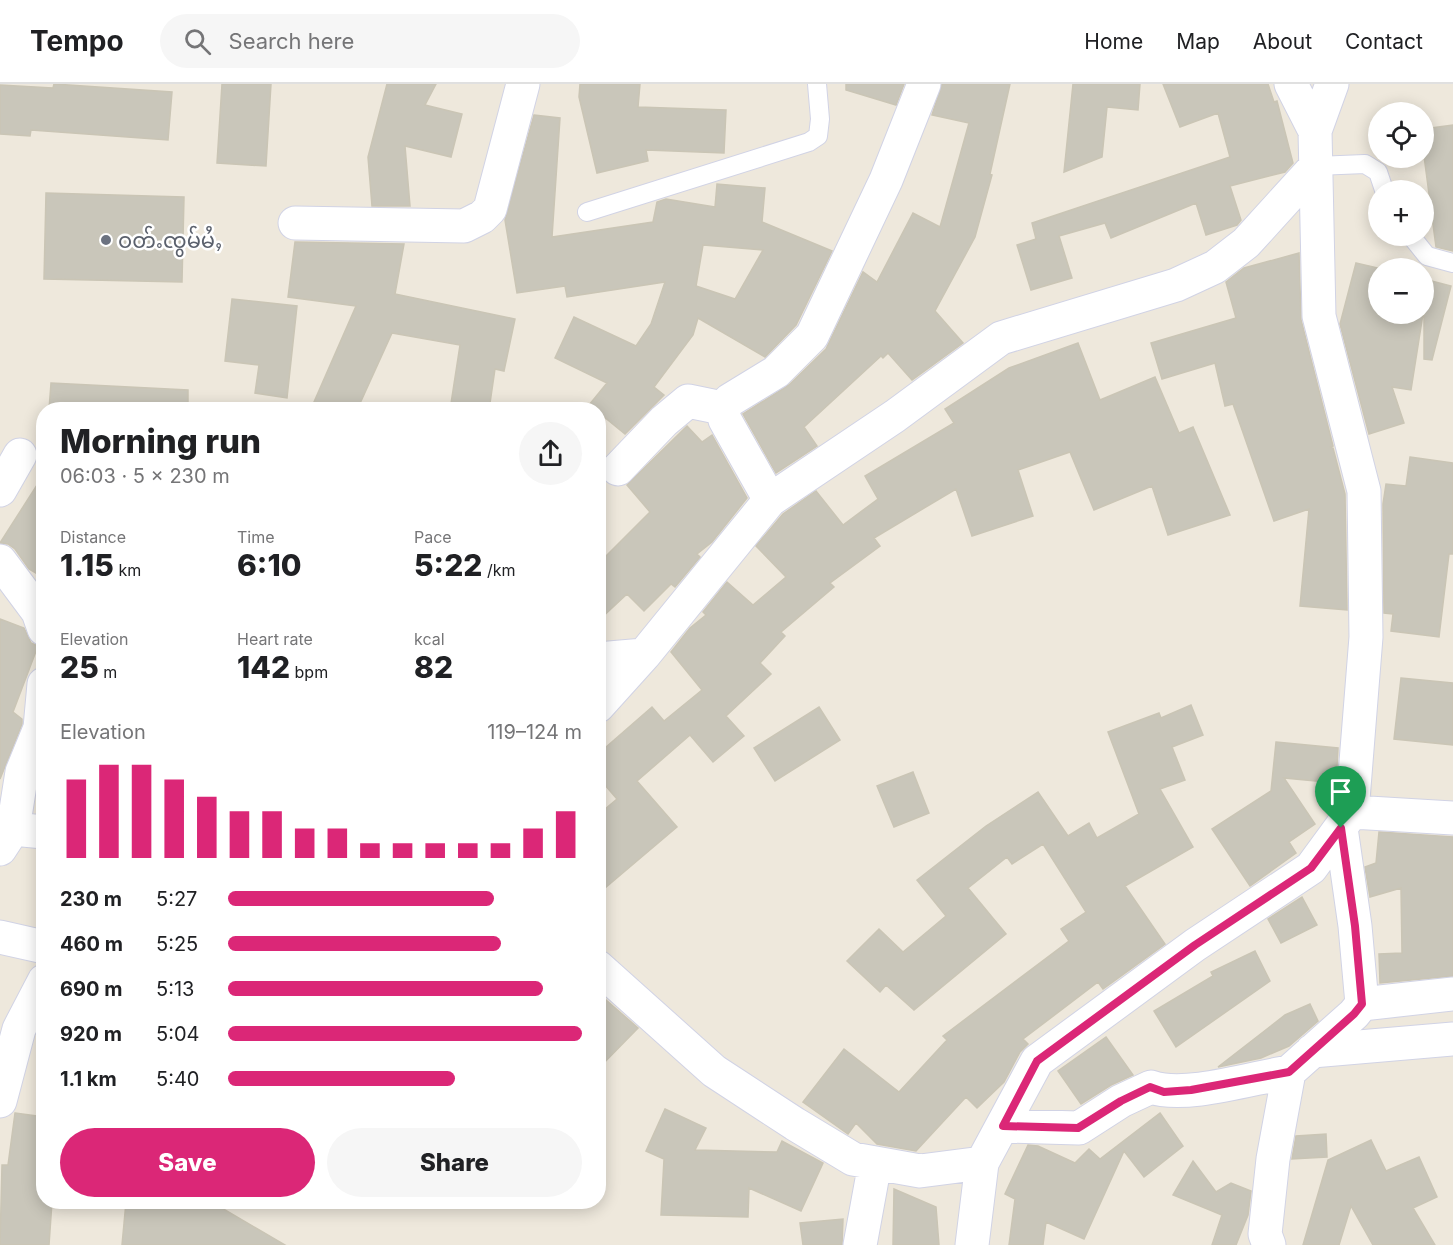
<!DOCTYPE html>
<meta charset="utf-8">
<style>
:root{--surface:#fff;--page:#f6f6f6;--text:#202124;--muted:#757577;--line:#e0e0e0;--accent:#db2777}
body{margin:0;font-family:Inter,"Noto Sans Myanmar",sans-serif;background:var(--page);color:var(--text);height:100vh;display:flex;flex-direction:column;font-size:22px;white-space:nowrap}
*{box-sizing:border-box;margin:0}
p{font-size:20px;color:var(--muted)}
.icon{flex:none;width:33px;height:33px;fill:none;stroke:currentColor;stroke-width:2;stroke-linecap:round;stroke-linejoin:round}
.map{position:relative;flex:1;overflow:hidden}
.panel{position:absolute;left:36px;top:318px;width:570px;height:807px;display:flex;flex-direction:column;background:var(--surface);border-radius:24px;box-shadow:0 3px 15px #0003}
.panel>*{flex:none}
.buttons{position:absolute;left:1368px;top:18px;display:grid;gap:12px}
.buttons a{display:grid;place-items:center;width:66px;height:66px;border-radius:50%;background:var(--surface);box-shadow:0 3px 15px #0003;font-size:30px}
.pin{position:absolute;display:grid;place-items:center;width:51px;height:51px;color:#fff;margin:-62px -26px;border-radius:50% 50% 50% 0;rotate:-45deg;box-shadow:0 0 6px #0007}
.pin .icon{rotate:45deg}
.round{display:grid;place-items:center;flex:none;width:63px;height:63px;border-radius:32px;background:var(--page)}
.overview{display:flex;align-items:center;justify-content:space-between;height:102px;padding:0 24px}
h1{font-size:33px;font-weight:800;line-height:45px}
.figures{display:grid;grid-template-columns:repeat(3,1fr);gap:9px;height:102px;padding:6px 24px}
.figures div{display:grid;align-content:center}
.figures b{font-size:30px;font-weight:800}
.figures small{font-size:16px;font-weight:400}
.figures p{font-size:16px}
.chart{height:168px;padding:12px 24px}
.chart p{display:flex;justify-content:space-between}
.chart svg{width:100%;height:108px;margin-top:6px;stroke:var(--accent);stroke-width:6}
.cta{display:flex;gap:12px;margin-top:auto;padding:12px 24px}
.cta a{flex:1;height:69px;border-radius:36px;background:var(--accent);color:#fff;font-size:24px;font-weight:800;line-height:69px;text-align:center}
.cta a+a{background:var(--page);color:var(--text)}
ul{padding:0 24px;list-style:none;font-size:20px}
li{display:grid;grid-template-columns:96px 72px 1fr;align-items:center;height:45px}
li i{height:15px;border-radius:8px;background:var(--accent)}
header{display:flex;align-items:center;gap:36px;box-sizing:border-box;height:84px;padding:0 30px;background:var(--surface);border-bottom:2px solid var(--line)}
header strong{font-size:28px}
nav{display:flex;gap:33px;margin-inline-start:auto;font-size:21px}
.search{width:420px;height:54px;background:var(--page);display:flex;align-items:center;gap:15px;box-sizing:border-box;padding:0 21px;border-radius:33px;color:var(--muted);font-size:22px}
.map>svg:first-child{display:block}
.building{fill:#c9c6ba;stroke:#cac5b5;stroke-width:1.5;fill-rule:evenodd}
.lines{fill:none;stroke-linecap:round;stroke-linejoin:round}
.service-casing{stroke:#d1d3e5;stroke-width:20}
.minor-casing{stroke:#d1d3e5;stroke-width:35}
.service{stroke:#fff;stroke-width:18}
.minor{stroke:#fff;stroke-width:33}
.route-casing{stroke:#fff;stroke-width:12}
.route{stroke:#db2777;stroke-width:8}
.worship-dot{fill:#6b7280;stroke:#fff;stroke-width:2}
.labels{text-anchor:middle;dominant-baseline:central;stroke-width:5;stroke-linejoin:round;paint-order:stroke}
.worship-label{font-size:21px;fill:#5b616d;stroke:#fff;text-anchor:start}
</style>
<header>
<strong>Tempo</strong>
<div class="search"><svg class="icon" aria-label="search" viewBox="0 0 24 24"><circle cx="10" cy="10" r="6"/><path d="M15 15l6 6"/></svg>Search here</div>
<nav><a>Home</a><a>Map</a><a>About</a><a>Contact</a></nav>
</header>
<div class="map">
<svg width="1453" height="1161" viewBox="0 0 1453 1161">
<rect width="100%" height="100%" fill="#eee8dc"/>
<!-- building -->
<path class="building" d="M54 0 172 8 168 56 31 46 30 52 0 50V1L53 4Z
M222 0H271L266 82 217 79Z
M387 0H436L425 21 462 30 451 73 405 62 410 122H372L368 73Z
M580 0H640L638 23 726 26 724 69 646 66 648 77 597 89 579 13Z
M846 0H904L896 21 846 6Z
M942 0H1010L990 90 992 91 975 153 935 227 963 259 912 296 888 269 883 274 881 272 804 343 817 362 776 389 743 330 789 301 826 265 863 188 877 198 913 129 940 143 969 39 932 31Z
M1073 0H1140L1138 26 1107 23 1102 73 1064 88Z
M1163 0H1268L1274 18 1277 17 1293 79 1285 88 1230 102 1241 136 1237 141 1206 151 1196 119 1111 154 1105 139 1059 152 1072 194 1031 206 1017 161 1036 155 1032 139 1230 73 1218 29 1180 43Z
M534 31 560 34 552 153 653 138 657 118 666 115 715 123 717 100 765 104 762 138 832 167 796 241 765 273 698 234 693 251 654 303 664 311 625 350 598 328V326L589 321 607 299 555 274 574 233 636 262 651 240 665 198 567 213 565 202 517 209 505 136ZM703 161 763 166 735 215 696 202Z
M1453 41V167L1436 163 1424 72V45Z
M46 109 184 113 182 198 44 195Z
M295 158 404 160 395 210 515 235 504 287 495 285 489 326H450L460 261 392 249 357 326H320L323 320 314 318 356 222 288 213Z
M1299 169 1301 236 1333 362 1331 363 1333 364 1345 410 1347 526 1300 522 1309 425 1274 437 1233 320 1225 322 1215 279 1162 295 1151 259 1236 234 1226 198 1244 184Z
M1356 179 1378 184V230H1423L1411 306 1392 303 1404 339 1369 350 1340 240Z
M1424 195 1451 202 1432 276 1424 275Z
M232 215 297 222 287 314 255 309 259 281 225 277Z
M1078 259 1100 316 1155 293 1179 349 1193 343 1230 431 1168 451 1152 402 1094 426 1070 368 1018 386 1033 432 972 452 956 405 874 454 880 462 830 499 834 503 781 548 785 552 760 579 771 590 726 632 744 652 713 678 690 651 637 697 677 743 598 810V731L617 715 598 693V670L652 623 664 637 702 606 671 568 690 544 706 531 703 528 727 498 753 521 786 493 756 462 783 430 816 407 843 441 878 415 865 392 954 339 945 325 1009 284Z
M51 299 188 306V326H49Z
M687 342 702 358 712 351 747 414 712 458 697 470 700 473 675 503 671 500 644 527 627 510 598 537V480L650 428 627 401Z
M1410 373 1453 379V470H1449L1439 553 1391 547 1393 530 1384 529 1383 420 1386 400 1406 402Z
M44 390V494L29 485 15 465 8 460 0 459Z
M0 535 24 544 31 559 38 562 13 628 22 635V640L0 695Z
M1401 594 1453 599V661L1394 655Z
M1191 621 1203 651 1172 663 1185 696 1160 705 1193 763 1125 802 1165 860 1103 905 1098 898 1023 955 1028 960 1020 968 1004 998 977 1024 966 1013 916 1067 877 1060 856 1039 848 1050 803 1018 844 965 899 1008 947 956 943 952 1069 857 1061 845 1086 828 1043 760 1012 780 1007 773 968 804 1006 850 914 926 886 901 880 908 847 877 879 845 903 868 946 832 917 796 986 742 1038 708 1068 752 1089 739 1097 754 1139 730 1108 648 1159 629 1161 634Z
M819 623 840 656 775 697 754 664Z
M1276 658 1338 664 1336 699 1284 694 1315 740 1289 758 1296 769 1250 802 1212 745 1271 707Z
M913 688 929 729 894 743 877 702Z
M1379 748 1453 753V892L1380 899 1379 870 1402 869 1401 804 1370 813 1365 783 1376 779Z
M1302 813 1317 841 1281 859 1268 835Z
M1255 867 1270 897 1176 963 1154 927 1213 892 1211 888Z
M598 909 638 944 598 985Z
M1310 920 1318 937 1289 962 1261 974 1218 983 1285 931Z
M1106 953 1133 991 1111 1001 1081 1020 1058 987Z
M665 1025 706 1044 695 1066 777 1068 782 1057 823 1079 801 1127 749 1104 748 1133 661 1131 664 1075 646 1067Z
M15 1029 44 1033V1118H52L49 1161H0L2 1081H8Z
M1160 1029 1183 1062 1144 1093 1124 1067 1084 1155 1046 1138 1043 1161H1009L1015 1115 1005 1110 1028 1061 1038 1062 1075 1079 1089 1065 1100 1075Z
M1326 1050 1327 1073 1292 1075 1296 1052Z
M1371 1056 1386 1087 1419 1073 1437 1113 1413 1124 1435 1161H1373L1351 1122 1339 1161H1303L1328 1076Z
M1193 1077 1216 1108 1231 1099 1251 1107 1248 1131 1236 1161H1212L1222 1131 1173 1111Z
M894 1105 936 1123 939 1161H893Z
M126 1118H186L215 1120 285 1161H122Z
M843 1135 842 1161H803L800 1139Z"/>
<g class="lines">
<!-- service casing -->
<g class="service-casing">
<path id="service" d="M1316 82 1365 80 1378 88 1384 106
M587 128 809 58 818 52 820 35 817 0
M1411 152 1427 172 1453 179"/>
</g>
<!-- minor casing -->
<g class="minor-casing">
<path id="minor" d="M1315 47 1332 0
M295 139 464 142 482 133 490 125 523 0
M618 385 664 337 688 317 722 324
M0 406 20 371
M770 416 725 336 722 324 730 316 776 288 812 252 886 96 924 0
M0 477 38 528 44 545
M598 575 644 571
M598 622 644 571 770 416 895 332 1001 254 1176 201 1215 183 1246 159 1316 82
M1352 728 1453 734
M0 740 13 745 44 748
M0 765 13 745 22 688 40 644 44 600
M0 853 44 863
M598 883 714 987 795 1040 853 1075 920 1087 982 1079
M1362 920 1453 910
M1312 967 1453 955
M0 1017 19 945 44 897
M1003 1042 1079 1044 1121 1017 1151 1003C1185 1015 1252 994 1289 988
M860 1161 875 1079
M972 1161 982 1079 1037 977 1195 861 1311 784 1352 728 1366 553 1364 407 1319 232 1315 47 1291 0
M1269 1161 1265 1150 1273 1075 1289 988 1354 930 1362 920 1355 842 1341 744"/>
</g>
<!-- service -->
<use href="#service" class="service"/>
<!-- minor -->
<use href="#minor" class="minor"/>
</g>
<g class="lines">
<!-- route casing -->
<g class="route-casing">
<path id="route" d="M1341 744 1355 842 1362 920 1354 930 1289 988 1191 1006 1164 1008 1150 1003 1121 1017 1078 1044 1003 1042 1037 977 1195 861 1311 784Z"/>
</g>
<!-- route -->
<use href="#route" class="route"/>
</g>
<!-- markers -->
<circle class="worship-dot" cx="106" cy="156" r="6"/>
<g class="labels">
<!-- worship labels -->
<g class="worship-label">
<text x="118" y="156">ဝတ်ႉၸွမ်မႆႇ</text>
</g>
</g>
</svg>
<div class="buttons">
<a><svg class="icon" aria-label="locate" viewBox="0 0 24 24"><circle cx="12" cy="12" r="6"/><path d="M12 2v4M12 18v4M2 12h4M18 12h4"/></svg></a>
<a>+</a>
<a>−</a>
</div>
<div class="pin" style="left:1341px;top:744px;background:#1e9e55"><svg class="icon" aria-label="arrive" viewBox="0 0 24 24"><path d="M6 21V4h12l-3 4 3 4H6"/></svg></div>
<section class="panel">
<div class="overview"><div><h1>Morning run</h1><p>06:03 · 5 × 230 m</p></div><a class="round"><svg class="icon" aria-label="share" viewBox="0 0 24 24"><path d="M12 15V3M7 8l5-5 5 5M5 13v7h14v-7"/></svg></a></div>
<div class="figures">
<div><p>Distance</p><b>1.15<small> km</small></b></div>
<div><p>Time</p><b>6:10</b></div>
<div><p>Pace</p><b>5:22<small> /km</small></b></div>
</div>
<div class="figures">
<div><p>Elevation</p><b>25<small> m</small></b></div>
<div><p>Heart rate</p><b>142<small> bpm</small></b></div>
<div><p>kcal</p><b>82</b></div>
</div>
<div class="chart"><p><span>Elevation</span>119–124 m</p>
<svg viewBox="0 0 160 44" preserveAspectRatio="none"><path d="M5 44V12M15 44V6M25 44V6M35 44V12M45 44V19M55 44V25M65 44V25M75 44V32M85 44V32M95 44V38M105 44V38M115 44V38M125 44V38M135 44V38M145 44V32M155 44V25"/></svg>
</div>
<ul>
<li><b>230 m</b>5:27<i style="width:75%"></i></li>
<li><b>460 m</b>5:25<i style="width:77%"></i></li>
<li><b>690 m</b>5:13<i style="width:89%"></i></li>
<li><b>920 m</b>5:04<i style="width:100%"></i></li>
<li><b>1.1 km</b>5:40<i style="width:64%"></i></li>
</ul>
<div class="cta"><a>Save</a><a>Share</a></div>
</section>
</div>
